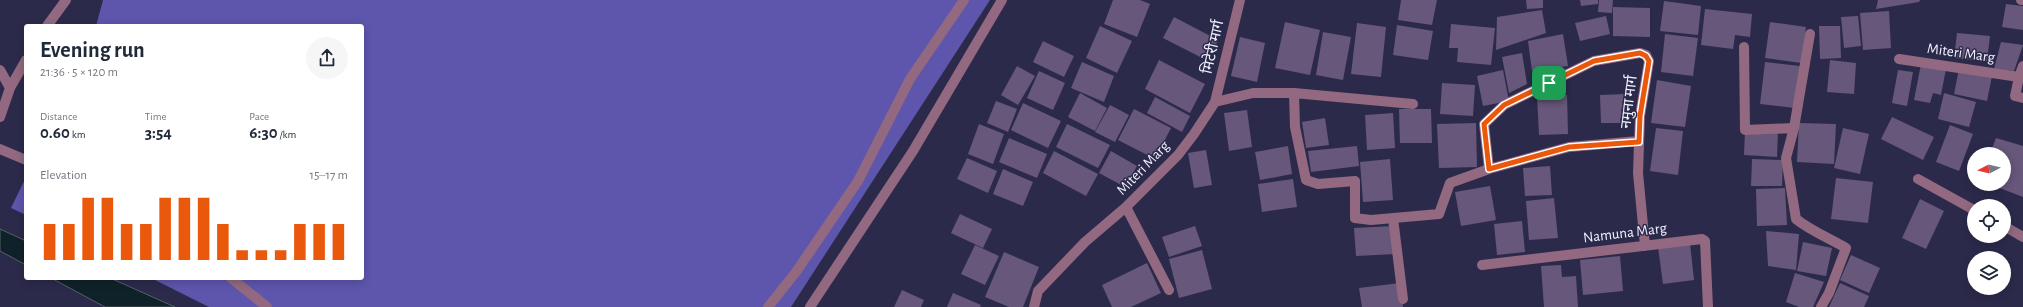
<!DOCTYPE html>
<meta charset="utf-8">
<style>
:root{--surface:#fff;--page:#f6f6f7;--text:#1f2937;--muted:#747a83;--accent:#ea580c}
body{margin:0;font-family:"Alegreya Sans","Noto Sans Devanagari",sans-serif;background:var(--page);color:var(--text);height:100vh;display:flex;flex-direction:column;font-size:15px;white-space:nowrap}
*{box-sizing:border-box;margin:0}
p{font-size:13px;color:var(--muted)}
.icon{flex:none;width:22px;height:22px;fill:none;stroke:currentColor;stroke-width:2;stroke-linecap:round;stroke-linejoin:round}
.map{position:relative;flex:1;overflow:hidden}
.side{position:absolute;left:24px;top:24px;width:340px;height:256px;display:flex;flex-direction:column;background:var(--surface);border-radius:4px;box-shadow:0 2px 10px #0003}
.side>*{flex:none}
.needle{width:26px;rotate:263deg}
.fabs{position:absolute;left:1967px;top:147px;display:grid;gap:8px}
.fabs a{display:grid;place-items:center;width:44px;height:44px;border-radius:50%;background:var(--surface);box-shadow:0 2px 10px #0003;font-size:20px}
.pin{position:absolute;display:grid;place-items:center;width:34px;height:34px;color:#fff;margin:-17px;border-radius:8px;box-shadow:0 2px 6px #0006}
.round{display:grid;place-items:center;flex:none;width:42px;height:42px;border-radius:21px;background:var(--page)}
.headline{display:flex;align-items:center;justify-content:space-between;height:68px;padding:0 16px}
h1{font-size:22px;font-weight:700;line-height:30px}
.metrics{display:grid;grid-template-columns:repeat(3,1fr);gap:6px;height:68px;padding:4px 16px}
.metrics div{display:grid;align-content:center}
.metrics b{font-size:17px;font-weight:700}
.metrics small{font-size:11px;font-weight:400}
.metrics p{font-size:11px}
.chart{height:112px;padding:8px 16px}
.chart p{display:flex;justify-content:space-between}
.chart svg{width:100%;height:72px;margin-top:4px;stroke:var(--accent);stroke-width:6}
.map>svg:first-child{display:block}
.forest{fill:#5e55ad}
.water{fill:#102229;stroke:#546069}
.building{fill:#67577a}
.lines{fill:none;stroke-linecap:round;stroke-linejoin:round}
.minor{stroke:#926980;stroke-width:10}
.route-casing{stroke:#fff;stroke-width:8}
.route{stroke:#ea580c;stroke-width:5}
.labels{text-anchor:middle;dominant-baseline:central;stroke-width:3;stroke-linejoin:round;paint-order:stroke}
.street-label{font-size:15px;fill:#f2f2ff;stroke:#2c2a4b}
</style>
<div class="map">
<svg width="2023" height="307" viewBox="0 0 2023 307">
<rect width="100%" height="100%" fill="#2c2a4b"/>
<!-- forest -->
<path class="forest" d="M103 0H990L791 307H209L151 278H362V26H96Z
M26 177V215L11 208Z"/>
<!-- water -->
<path class="water" d="M0 229 26 241V265L0 251Z
M51 278H110L175 307H105Z"/>
<!-- building -->
<path class="building" d="M1113 0H1140L1150 4 1137 37 1104 24Z
M1401 0H1437L1432 25 1398 20Z
M1526 0H1543V8L1527 9Z
M1580 0H1598V4L1581 6Z
M1599 0H1613L1612 13 1598 12Z
M1878 0H1920L1919 2 1876 9Z
M1664 1 1701 6 1698 35 1660 31Z
M2006 4 2023 6V30L2002 27Z
M1613 7 1650 8V37L1613 36Z
M1705 9 1752 14 1750 37 1735 35 1733 49 1701 45Z
M1542 10 1546 33 1496 50 1497 17Z
M1889 11 1891 48 1863 50 1860 13Z
M1606 16 1610 34 1580 41 1575 23Z
M1858 16 1861 46 1844 48 1841 17Z
M1174 17 1218 40 1208 61 1163 38Z
M1285 22 1320 30 1310 75 1275 68Z
M1770 22 1806 27 1801 63 1765 58Z
M1357 23 1386 27 1381 77 1351 74Z
M1451 24 1495 28 1491 65 1457 62 1458 48H1449Z
M1397 25 1433 31 1428 60 1393 55Z
M1100 26 1132 41 1117 73 1086 58Z
M1819 26H1840L1841 58 1820 59Z
M1323 32 1351 37 1343 80 1316 75Z
M1957 33 1990 36 1987 61 1954 58Z
M1563 34 1568 66 1532 71 1528 41Z
M1665 34 1698 38 1693 76 1661 72Z
M1240 37 1265 43 1257 82 1231 76Z
M1043 41 1074 56 1064 77 1033 62Z
M2001 42 2023 45 2014 71 1994 69Z
M1522 53 1527 84 1509 93 1502 57Z
M1159 60 1205 84 1190 113 1145 89Z
M1830 60 1856 63 1854 94 1827 92Z
M1082 62 1114 76 1104 102 1071 88Z
M1765 62 1800 66 1795 108 1760 104Z
M1921 64 1946 69 1941 95 1933 93 1930 103 1914 100Z
M1017 66 1035 76 1018 105 1001 95Z
M1959 69 1992 76 1987 101 1954 94Z
M1503 70 1509 101 1483 106 1477 76Z
M1898 70 1913 72 1907 106 1892 103Z
M1039 71 1065 83 1053 110 1027 98Z
M1657 80 1691 86 1685 127 1651 123Z
M1442 83 1475 85 1473 116 1440 114Z
M1080 93 1107 108 1095 131 1068 117Z
M1944 93 1976 102 1969 127 1938 119Z
M1625 94V123H1601L1600 95Z
M1567 95 1568 134 1539 135 1537 96Z
M1155 97 1190 116 1182 132 1147 113Z
M996 101 1017 109 1008 132 987 123Z
M1023 103 1061 121 1048 148 1011 130Z
M1110 105 1129 115 1115 142 1095 132Z
M1134 109 1171 128 1155 159 1118 140Z
M1399 109H1431L1432 143H1400Z
M1247 110 1252 147 1229 151 1224 113Z
M1393 113 1395 148 1367 150 1365 115Z
M1892 117 1934 137 1923 160 1881 139Z
M1325 118 1329 145 1306 148 1302 122Z
M1476 123 1477 167 1439 168 1437 124Z
M1799 123 1836 124 1834 164 1797 162Z
M979 124 1004 134 993 164 968 154Z
M1067 124 1110 145 1098 168 1056 147Z
M1950 125 1973 134 1959 171 1936 162Z
M1656 128 1683 131 1678 175 1650 171Z
M1843 128 1869 134 1860 174 1834 168Z
M1745 130 1778 131 1777 157 1744 155Z
M1009 138 1047 154 1037 178 999 162Z
M1996 138 2023 146V197L1989 184H2004V154H1990Z
M1288 146 1292 174 1260 180 1255 152Z
M1357 146 1359 166 1311 172 1308 151Z
M1206 150 1212 185 1194 188 1188 153Z
M1054 151 1098 174 1086 196 1043 173Z
M1111 151 1137 166 1125 187 1099 173Z
M967 158 997 171 988 193 957 179Z
M1390 159 1393 200 1363 202 1360 162Z
M1752 159 1783 160 1782 186H1751Z
M1550 166 1552 195 1525 196 1523 168Z
M1003 169 1033 182 1023 206 993 194Z
M1836 178 1873 182 1868 223 1831 219Z
M1293 179 1297 207 1262 212 1258 184Z
M1490 186 1496 220 1461 226 1455 192Z
M1785 188 1787 225 1757 226 1756 189Z
M1554 198 1558 238 1529 240 1526 201Z
M1920 199 1944 211 1926 249 1902 238Z
M960 214 992 229 983 248 951 233Z
M1522 221 1525 252 1497 255 1494 224Z
M1195 226 1202 246 1169 257 1162 237Z
M1394 226 1396 254 1356 256 1354 228Z
M1766 231 1799 234 1796 270 1768 266Z
M1803 242 1832 248 1826 276 1797 271Z
M1690 243 1694 280 1663 284 1658 247Z
M975 245 999 256 985 285 961 274Z
M1202 250 1212 289 1179 298 1169 259Z
M1004 252 1039 267 1023 307H1009L985 297Z
M1851 255 1880 268 1869 293 1840 280Z
M1620 256 1623 291 1583 295 1580 260Z
M1147 263 1161 293 1131 307H1112L1102 285Z
M1561 265 1562 277 1576 276 1578 307H1544L1541 266Z
M1795 273 1824 282 1813 307H1799L1786 302Z
M1400 283 1403 307H1362L1359 288Z
M1840 283 1869 296 1864 307H1829Z
M902 290 924 300 921 307H894Z
M953 293 981 305 980 307H947Z"/>
<g class="lines">
<!-- minor -->
<path class="minor" d="M2021 0H2023
M47 26 66 0
M1810 34 1794 128 1786 158 1796 219C1811 231 1829 238 1846 248L1829 293 1821 307
M1744 47 1745 130 1794 128
M1899 59 2019 77 2023 66
M0 70 10 88
M2019 77 2015 96 2023 98
M1294 93 1413 104
M1215 102 1253 93H1294L1295 127 1306 180 1318 184 1355 181V218L1371 220 1439 214 1450 183 1489 169 1484 124 1504 105 1594 61 1640 53 1646 55 1649 61 1640 116 1638 173 1645 246
M0 117 10 88 26 60
M0 149 26 160
M1489 169 1569 147 1639 141
M1918 179 1974 210
M1126 207 1169 290
M1393 218 1403 299
M2004 226 2023 237
M1482 265 1702 239 1705 241 1708 307
M231 278 267 307
M768 307 796 272 858 181 910 79 964 0
M810 307 913 151 1002 0
M1034 307 1038 291 1085 242 1126 207 1178 155 1194 134 1215 102 1240 0"/>
</g>
<g class="lines">
<!-- route casing -->
<g class="route-casing">
<path id="route" d="M1640 53 1646 56 1649 61 1640 116 1639 142 1569 147 1489 169 1484 124 1504 105 1594 61Z"/>
</g>
<!-- route -->
<use href="#route" class="route"/>
</g>
<g class="labels">
<!-- street labels -->
<g class="street-label">
<text transform="translate(1213 47) rotate(-77)">मिटेरी मार्ग</text>
<text transform="translate(1961 53) rotate(8)">Miteri Marg</text>
<text transform="translate(1629 102) rotate(-83)">नमुना मार्ग</text>
<text transform="translate(1143 168) rotate(-46)">Miteri Marg</text>
<text transform="translate(1625 233) rotate(-7)">Namuna Marg</text>
</g>
</g>
</svg>
<div class="fabs">
<a><svg class="needle" viewBox="-14 -14 28 28"><path d="M0-13l5 13h-10z" fill="#e53935"/><path d="M0 13l5-13h-10z" fill="#747a83"/></svg></a>
<a><svg class="icon" aria-label="locate" viewBox="0 0 24 24"><circle cx="12" cy="12" r="6"/><path d="M12 2v4M12 18v4M2 12h4M18 12h4"/></svg></a>
<a><svg class="icon" aria-label="layers" viewBox="0 0 24 24"><path d="M12 4l9 5-9 5-9-5zM3 14l9 5 9-5"/></svg></a>
</div>
<div class="pin" style="left:1549px;top:83px;background:#1e9e55"><svg class="icon" aria-label="arrive" viewBox="0 0 24 24"><path d="M6 21V4h12l-3 4 3 4H6"/></svg></div>
<section class="side">
<div class="headline"><div><h1>Evening run</h1><p>21:36 · 5 × 120 m</p></div><a class="round"><svg class="icon" aria-label="share" viewBox="0 0 24 24"><path d="M12 15V3M7 8l5-5 5 5M5 13v7h14v-7"/></svg></a></div>
<div class="metrics">
<div><p>Distance</p><b>0.60<small> km</small></b></div>
<div><p>Time</p><b>3:54</b></div>
<div><p>Pace</p><b>6:30<small> /km</small></b></div>
</div>
<div class="chart"><p><span>Elevation</span>15–17 m</p>
<svg viewBox="0 0 160 44" preserveAspectRatio="none"><path d="M5 44V22M15 44V22M25 44V6M35 44V6M45 44V22M55 44V22M65 44V6M75 44V6M85 44V6M95 44V22M105 44V38M115 44V38M125 44V38M135 44V22M145 44V22M155 44V22"/></svg>
</div>
</section>
</div>
